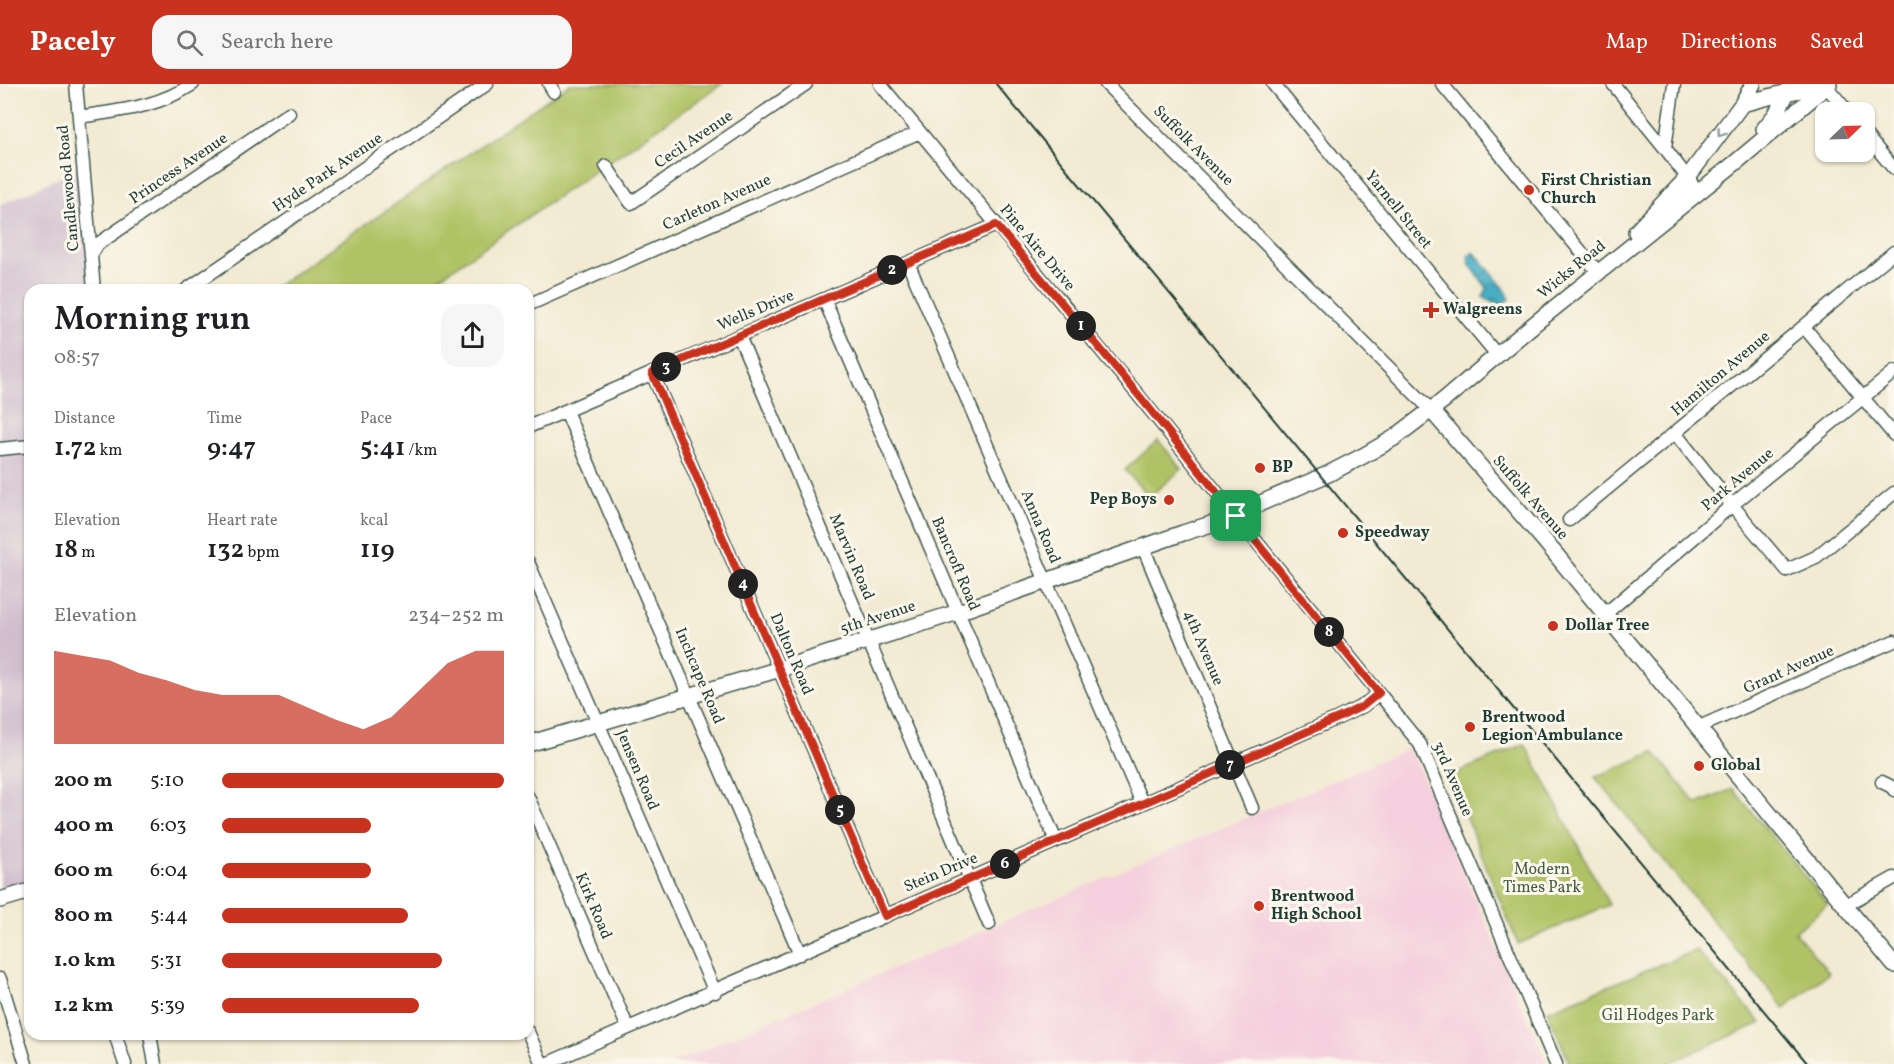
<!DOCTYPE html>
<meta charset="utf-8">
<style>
:root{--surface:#fff;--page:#f6f6f6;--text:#202124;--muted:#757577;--accent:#c8321e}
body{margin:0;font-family:Vollkorn,serif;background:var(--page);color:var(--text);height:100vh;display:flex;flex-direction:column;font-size:22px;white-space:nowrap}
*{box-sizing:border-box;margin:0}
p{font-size:20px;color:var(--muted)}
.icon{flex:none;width:33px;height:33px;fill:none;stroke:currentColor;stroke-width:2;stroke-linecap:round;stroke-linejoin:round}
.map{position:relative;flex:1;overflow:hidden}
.drawer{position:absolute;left:24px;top:200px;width:510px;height:756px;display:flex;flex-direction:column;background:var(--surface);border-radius:18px;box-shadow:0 2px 4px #0004}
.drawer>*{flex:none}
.needle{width:39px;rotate:67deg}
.tools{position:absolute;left:1815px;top:18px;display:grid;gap:12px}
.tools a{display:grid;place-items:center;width:60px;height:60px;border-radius:12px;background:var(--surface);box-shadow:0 2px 4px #0004;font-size:30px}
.pin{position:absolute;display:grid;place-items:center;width:51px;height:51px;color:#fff;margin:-26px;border-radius:12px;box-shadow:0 3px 9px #0006}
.km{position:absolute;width:30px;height:30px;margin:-15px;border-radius:50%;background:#222;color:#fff;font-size:16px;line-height:30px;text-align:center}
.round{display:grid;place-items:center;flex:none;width:63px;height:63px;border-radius:18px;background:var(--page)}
.head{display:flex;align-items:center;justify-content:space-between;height:102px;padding:0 30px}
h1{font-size:33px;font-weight:600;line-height:45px}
.stats{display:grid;grid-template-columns:repeat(3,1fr);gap:9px;height:102px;padding:6px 30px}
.stats div{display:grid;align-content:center}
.stats b{font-size:26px;font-weight:600}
.stats small{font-size:16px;font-weight:400}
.stats p{font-size:16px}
.chart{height:168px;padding:12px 30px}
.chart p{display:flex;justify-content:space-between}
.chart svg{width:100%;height:108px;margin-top:6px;fill:var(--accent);opacity:.7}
ul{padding:0 30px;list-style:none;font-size:20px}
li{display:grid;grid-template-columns:96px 72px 1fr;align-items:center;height:45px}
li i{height:15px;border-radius:8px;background:var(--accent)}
header{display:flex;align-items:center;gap:36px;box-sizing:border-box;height:84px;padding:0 30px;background:var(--accent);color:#fff}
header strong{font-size:28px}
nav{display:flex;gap:33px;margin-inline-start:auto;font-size:21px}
.search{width:420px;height:54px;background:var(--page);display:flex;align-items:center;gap:15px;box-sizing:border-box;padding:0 21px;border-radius:18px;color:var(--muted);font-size:22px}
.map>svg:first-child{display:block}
.built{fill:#f4cfdd}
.industrial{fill:#d0bdcd}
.green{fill:#b0c265;stroke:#68804c;stroke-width:1.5}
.water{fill:url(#water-waves);stroke:#32757c;stroke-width:1.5}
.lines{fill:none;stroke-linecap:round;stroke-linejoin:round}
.minor-casing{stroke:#3f574c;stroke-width:15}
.major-casing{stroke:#3f574c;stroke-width:18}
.minor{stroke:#fff;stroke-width:12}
.major{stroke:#fff;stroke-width:15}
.rail{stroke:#1f3d34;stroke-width:2}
.oneway{stroke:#8f9e9a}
.route-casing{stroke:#fff;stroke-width:12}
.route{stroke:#c8321e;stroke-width:8}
.poi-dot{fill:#c8321e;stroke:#fbf7ec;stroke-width:2}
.labels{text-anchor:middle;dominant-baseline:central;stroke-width:6;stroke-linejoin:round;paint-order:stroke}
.street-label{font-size:16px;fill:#1f3d34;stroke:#fbf7ec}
.poi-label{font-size:16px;font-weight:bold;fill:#1f3d34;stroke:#fbf7ec;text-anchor:start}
.park-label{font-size:16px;fill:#435e40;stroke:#fbf7ec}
</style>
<header>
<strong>Pacely</strong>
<div class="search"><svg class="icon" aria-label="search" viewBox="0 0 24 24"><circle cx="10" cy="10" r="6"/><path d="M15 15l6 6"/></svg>Search here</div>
<nav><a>Map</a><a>Directions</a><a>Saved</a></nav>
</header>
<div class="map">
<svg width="1894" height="980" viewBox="0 0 1894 980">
<defs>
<pattern id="water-waves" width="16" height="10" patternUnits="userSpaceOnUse" patternTransform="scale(1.5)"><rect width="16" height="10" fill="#45adc4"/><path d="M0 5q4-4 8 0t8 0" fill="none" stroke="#398ea0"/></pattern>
</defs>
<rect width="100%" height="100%" fill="#fbf7ec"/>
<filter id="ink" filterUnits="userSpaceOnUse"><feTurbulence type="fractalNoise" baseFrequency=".0167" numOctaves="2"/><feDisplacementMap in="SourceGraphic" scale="12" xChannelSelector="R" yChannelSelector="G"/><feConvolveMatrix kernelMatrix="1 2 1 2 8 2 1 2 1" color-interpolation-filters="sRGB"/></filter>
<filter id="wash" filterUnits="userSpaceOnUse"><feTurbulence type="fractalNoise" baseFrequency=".008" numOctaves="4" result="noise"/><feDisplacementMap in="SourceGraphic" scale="24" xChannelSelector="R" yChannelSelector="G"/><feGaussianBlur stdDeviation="1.35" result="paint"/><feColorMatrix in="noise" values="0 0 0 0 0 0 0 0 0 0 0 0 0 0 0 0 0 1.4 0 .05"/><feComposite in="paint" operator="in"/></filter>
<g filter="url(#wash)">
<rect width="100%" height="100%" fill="#f2ead2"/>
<!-- built -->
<path class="built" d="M1410 664 1547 980H670Z"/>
<!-- industrial -->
<path class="industrial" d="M84 82 94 205 30 206V806L0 816V121Z"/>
<!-- green -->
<path class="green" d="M570 0H722L423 205 271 206Z
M1158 356 1182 385 1149 413 1125 386Z
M1525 660 1609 821 1518 860 1449 692Z
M1654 668 1697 720 1733 705 1828 820 1795 848 1829 889 1784 924 1595 693Z
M1696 866 1761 939 1667 980H1570L1547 927Z"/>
<!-- water -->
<path class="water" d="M1474 168 1504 204 1510 215 1502 220 1493 219 1483 213 1487 204 1470 181 1468 172Z"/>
</g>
<g filter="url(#ink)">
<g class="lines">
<!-- minor casing -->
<g class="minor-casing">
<path id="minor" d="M76 0 94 206
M549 0 554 8
M880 0 1139 312 1420 660 1556 980
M1106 0 1431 326
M1273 0 1498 272
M1442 0 1598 188
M1613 0 1665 64 1692 100 1667 127
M1826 2 1848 28
M79 33C121 26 156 24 193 0
M1864 49 1894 85
M1665 64 1674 0
M606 82 631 119 806 0
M91 171 98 160 289 29
M908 179 1142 719
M186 206 487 0
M824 215 1056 757
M528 221 920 48
M1804 243 1894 351
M739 252 989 840
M652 289 885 832
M566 327 800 870
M528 343 996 141
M1675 349 1732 421 1787 486 1816 473 1894 409
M0 365 30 362
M1569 436 1894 168
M1143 463 1252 724
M528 478 715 908
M1604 531 1732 421 1894 288
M1697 644 1894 557
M1882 698 1892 703 1894 706
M528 713 628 944
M1846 821 1894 794
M0 895 26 980
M528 948 542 980
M115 950 125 980
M150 950 155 980
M546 980 1338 634 1363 622 1379 609"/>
</g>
<!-- major casing -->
<g class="major-casing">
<path id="major" d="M1742 20 1788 8 1826 2
M1764 45 1776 30 1792 0
M1636 148 1688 93 1742 20 1753 0
M1431 326 1543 455 1894 881
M528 660 780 585 958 528 1183 449 1236 432 1261 419 1328 390 1363 372 1394 354 1444 316 1533 241 1735 79 1829 0
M0 816 30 807"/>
</g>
<!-- minor -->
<use href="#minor" class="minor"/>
<!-- major -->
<use href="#major" class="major"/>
<!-- rail -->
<path class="rail" d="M996 0 1808 980"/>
</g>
<!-- one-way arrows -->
<defs><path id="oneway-chevron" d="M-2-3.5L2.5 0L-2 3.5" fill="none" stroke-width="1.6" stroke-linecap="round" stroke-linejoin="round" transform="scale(1.5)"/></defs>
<use class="oneway" href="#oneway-chevron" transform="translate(1721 49) rotate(126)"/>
</g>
<g class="lines" filter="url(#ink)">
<!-- route casing -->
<g class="route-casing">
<path id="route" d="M996 141C1046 200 1096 259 1145 319 1223 416 1300 513 1379 609L1363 622 1338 634 885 832 652 289Z"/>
</g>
<!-- route -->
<use href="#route" class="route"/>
</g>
<!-- markers -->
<g class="poi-dot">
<circle cx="1529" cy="106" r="6"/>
<path d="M1428 217h6v6h6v6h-6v6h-6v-6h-6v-6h6z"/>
<circle cx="1260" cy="384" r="6"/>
<circle cx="1169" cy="416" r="6"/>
<circle cx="1343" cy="449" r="6"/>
<circle cx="1553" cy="542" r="6"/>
<circle cx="1470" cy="643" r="6"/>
<circle cx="1699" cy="682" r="6"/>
<circle cx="1259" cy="822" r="6"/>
</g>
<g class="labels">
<!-- street labels -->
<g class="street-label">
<text transform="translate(694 56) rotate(-34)">Cecil Avenue</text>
<text transform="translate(1193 62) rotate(45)">Suffolk Avenue</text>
<text transform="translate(179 85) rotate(-34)">Princess Avenue</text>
<text transform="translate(328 89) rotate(-34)">Hyde Park Avenue</text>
<text transform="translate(69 104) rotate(-95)">Candlewood Road</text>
<text transform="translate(717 119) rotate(-24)">Carleton Avenue</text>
<text transform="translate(1398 126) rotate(51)">Yarnell Street</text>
<text transform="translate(1037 164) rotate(50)">Pine Aire Drive</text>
<text transform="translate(1572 186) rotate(-39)">Wicks Road</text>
<text transform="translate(756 227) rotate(-23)">Wells Drive</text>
<text transform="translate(1721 290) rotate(-40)">Hamilton Avenue</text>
<text transform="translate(1738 396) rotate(-40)">Park Avenue</text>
<text transform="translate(1530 414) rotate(49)">Suffolk Avenue</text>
<text transform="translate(1040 443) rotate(67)">Anna Road</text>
<text transform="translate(851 473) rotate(67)">Marvin Road</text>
<text transform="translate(955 480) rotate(67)">Bancroft Road</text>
<text transform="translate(878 534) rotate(-18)">5th Avenue</text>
<text transform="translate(1203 564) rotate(67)">4th Avenue</text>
<text transform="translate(791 570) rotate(67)">Dalton Road</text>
<text transform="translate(1789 586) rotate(-24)">Grant Avenue</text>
<text transform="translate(699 592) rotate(67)">Inchcape Road</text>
<text transform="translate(637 686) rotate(67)">Jensen Road</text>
<text transform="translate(1452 695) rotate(67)">3rd Avenue</text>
<text transform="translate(941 789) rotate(-23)">Stein Drive</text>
<text transform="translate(593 822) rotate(67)">Kirk Road</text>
</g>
<!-- poi labels -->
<g class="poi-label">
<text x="1541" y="97">First Christian<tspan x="1541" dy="18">Church</tspan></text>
<text x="1443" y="226">Walgreens</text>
<text x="1272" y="384">BP</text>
<text x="1157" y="416" text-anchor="end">Pep Boys</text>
<text x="1355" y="449">Speedway</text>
<text x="1565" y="542">Dollar Tree</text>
<text x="1482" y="634">Brentwood<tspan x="1482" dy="18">Legion Ambulance</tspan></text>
<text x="1711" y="682">Global</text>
<text x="1271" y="813">Brentwood<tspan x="1271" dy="18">High School</tspan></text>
</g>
<!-- park labels -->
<g class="park-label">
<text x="1542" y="786">Modern<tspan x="1542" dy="18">Times Park</tspan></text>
<text x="1658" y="932">Gil Hodges Park</text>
</g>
</g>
</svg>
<div class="tools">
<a><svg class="needle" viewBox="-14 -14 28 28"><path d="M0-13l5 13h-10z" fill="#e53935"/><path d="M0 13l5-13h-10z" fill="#757577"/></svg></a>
</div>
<div class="pin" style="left:1236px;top:432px;background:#1e9e55"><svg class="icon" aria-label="arrive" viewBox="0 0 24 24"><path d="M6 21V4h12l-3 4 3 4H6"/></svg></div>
<b class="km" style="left:1081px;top:242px">1</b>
<b class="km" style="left:892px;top:186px">2</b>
<b class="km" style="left:666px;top:283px">3</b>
<b class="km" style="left:743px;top:500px">4</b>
<b class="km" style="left:840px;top:726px">5</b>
<b class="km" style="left:1005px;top:780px">6</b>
<b class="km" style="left:1230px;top:681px">7</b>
<b class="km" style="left:1329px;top:548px">8</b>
<section class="drawer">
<div class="head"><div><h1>Morning run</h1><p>08:57</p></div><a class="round"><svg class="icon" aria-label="share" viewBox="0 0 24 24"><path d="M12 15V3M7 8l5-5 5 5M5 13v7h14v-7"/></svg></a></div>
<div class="stats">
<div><p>Distance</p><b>1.72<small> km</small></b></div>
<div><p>Time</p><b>9:47</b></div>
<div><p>Pace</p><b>5:41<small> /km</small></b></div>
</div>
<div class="stats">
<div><p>Elevation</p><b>18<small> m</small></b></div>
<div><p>Heart rate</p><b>132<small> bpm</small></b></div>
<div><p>kcal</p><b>119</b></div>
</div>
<div class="chart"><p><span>Elevation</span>234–252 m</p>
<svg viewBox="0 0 160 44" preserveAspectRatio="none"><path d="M0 44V6L10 8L20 10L30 15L40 18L50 22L60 24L70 24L80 24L90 29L100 34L110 38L120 33L130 22L140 11L150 6L160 6V44z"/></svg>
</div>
<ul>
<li><b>200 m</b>5:10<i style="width:100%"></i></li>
<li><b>400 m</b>6:03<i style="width:53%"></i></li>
<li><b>600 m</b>6:04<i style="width:53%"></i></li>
<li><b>800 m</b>5:44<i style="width:66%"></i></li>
<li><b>1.0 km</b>5:31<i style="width:78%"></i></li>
<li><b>1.2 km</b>5:39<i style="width:70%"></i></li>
</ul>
</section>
</div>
